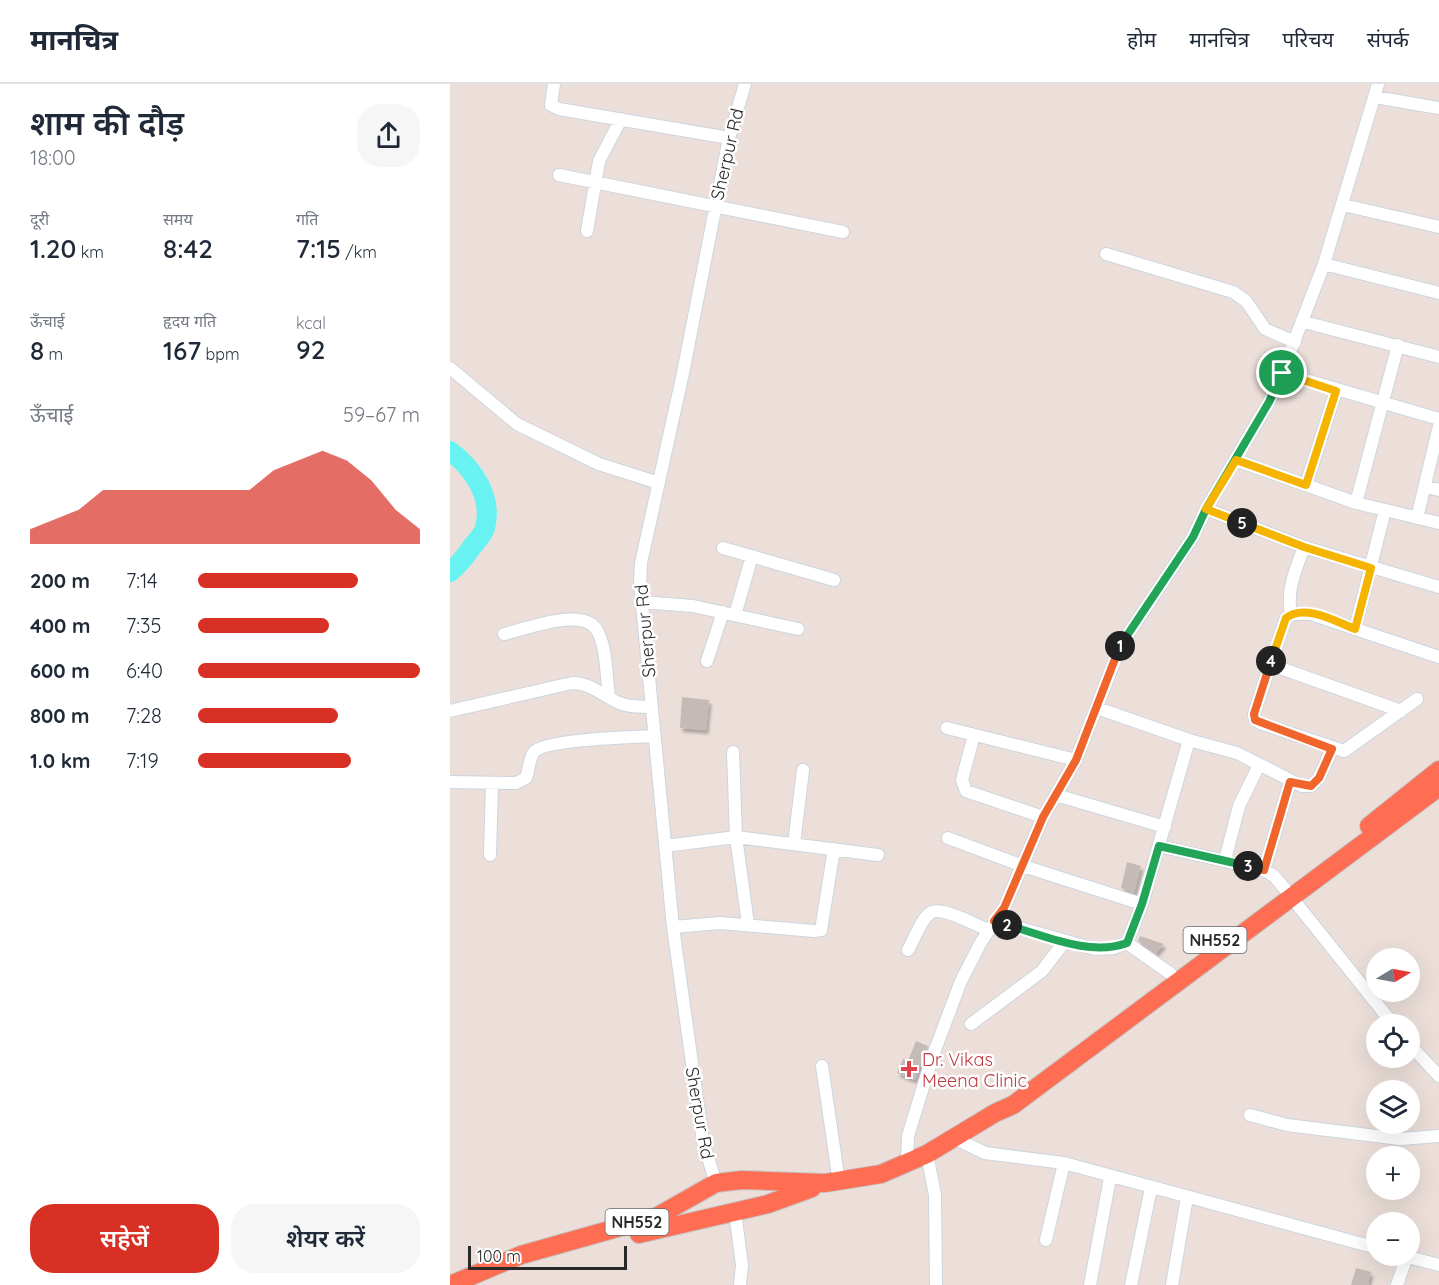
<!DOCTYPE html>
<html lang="hi">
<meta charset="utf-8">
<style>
:root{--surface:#fff;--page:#f6f6f7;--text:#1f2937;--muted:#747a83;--line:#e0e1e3;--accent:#d93025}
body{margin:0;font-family:Quicksand,"Noto Sans Devanagari",sans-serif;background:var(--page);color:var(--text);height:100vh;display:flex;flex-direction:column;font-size:22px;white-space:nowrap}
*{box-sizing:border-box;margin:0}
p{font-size:20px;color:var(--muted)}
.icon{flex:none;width:33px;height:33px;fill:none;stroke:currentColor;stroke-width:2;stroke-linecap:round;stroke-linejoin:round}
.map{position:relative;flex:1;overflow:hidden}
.side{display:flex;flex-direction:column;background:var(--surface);width:450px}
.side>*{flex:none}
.needle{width:39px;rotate:80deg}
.tools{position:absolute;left:916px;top:864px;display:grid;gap:12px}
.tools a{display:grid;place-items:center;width:54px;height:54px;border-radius:50%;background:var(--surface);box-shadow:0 6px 24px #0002;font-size:30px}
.scale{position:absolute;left:18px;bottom:15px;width:159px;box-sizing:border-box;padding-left:6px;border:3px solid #292929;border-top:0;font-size:16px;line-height:21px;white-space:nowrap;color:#292929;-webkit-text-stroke:4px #fff;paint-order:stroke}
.pin{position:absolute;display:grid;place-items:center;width:51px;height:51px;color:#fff;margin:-26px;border:3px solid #fff;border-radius:50%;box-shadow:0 2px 6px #0007}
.km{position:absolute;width:30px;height:30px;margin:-15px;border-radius:50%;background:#222;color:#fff;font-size:16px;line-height:30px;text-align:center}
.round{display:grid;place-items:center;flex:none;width:63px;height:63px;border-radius:24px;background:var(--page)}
.head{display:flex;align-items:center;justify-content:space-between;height:102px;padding:0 30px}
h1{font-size:33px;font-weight:600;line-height:45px}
.stats{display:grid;grid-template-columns:repeat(3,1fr);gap:9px;height:102px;padding:6px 30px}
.stats div{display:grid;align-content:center}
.stats b{font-size:26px;font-weight:600}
.stats small{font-size:16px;font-weight:400}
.stats p{font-size:16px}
.chart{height:168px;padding:12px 30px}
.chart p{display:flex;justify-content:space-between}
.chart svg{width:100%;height:108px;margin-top:6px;fill:var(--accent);opacity:.7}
.action{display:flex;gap:12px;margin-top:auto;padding:12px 30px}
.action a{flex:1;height:69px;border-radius:24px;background:var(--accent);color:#fff;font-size:24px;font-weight:600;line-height:69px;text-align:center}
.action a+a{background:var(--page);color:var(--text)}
ul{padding:0 30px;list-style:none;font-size:20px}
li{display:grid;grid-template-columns:96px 72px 1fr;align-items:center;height:45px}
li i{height:15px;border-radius:8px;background:var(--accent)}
header{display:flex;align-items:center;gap:36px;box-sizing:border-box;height:84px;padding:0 30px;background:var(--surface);border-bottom:2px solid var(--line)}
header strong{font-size:28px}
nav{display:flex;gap:33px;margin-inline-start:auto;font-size:21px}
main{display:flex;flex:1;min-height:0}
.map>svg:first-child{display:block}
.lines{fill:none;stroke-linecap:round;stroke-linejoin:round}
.river{stroke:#68f3f2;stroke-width:20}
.building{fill:#c4bbb6;filter:url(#shadow)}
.minor-casing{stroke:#ccd5df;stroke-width:14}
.highway-casing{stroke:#c3c3c3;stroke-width:20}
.minor{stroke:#fff;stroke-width:12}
.highway{stroke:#ff6d52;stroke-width:18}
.split-1-casing{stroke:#fff;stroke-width:12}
.split-2-casing{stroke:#fff;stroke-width:12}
.split-3-casing{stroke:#fff;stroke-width:12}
.split-4-casing{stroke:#fff;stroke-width:12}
.split-5-casing{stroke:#fff;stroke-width:12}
.split-6-casing{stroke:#fff;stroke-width:12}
.split-1{stroke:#22a559;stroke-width:8}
.split-2{stroke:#f0652b;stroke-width:8}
.split-3{stroke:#22a559;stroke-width:8}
.split-4{stroke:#f0652b;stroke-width:8}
.split-5{stroke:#f5b400;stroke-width:8}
.split-6{stroke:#f5b400;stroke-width:8}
.health-dot{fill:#e0444e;stroke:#fff;stroke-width:2}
.labels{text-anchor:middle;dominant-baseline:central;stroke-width:5;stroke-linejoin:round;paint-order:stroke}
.shield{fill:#fff;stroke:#696969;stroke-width:1.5}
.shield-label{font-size:16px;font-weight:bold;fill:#292929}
.street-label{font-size:18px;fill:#292929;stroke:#fff}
.health-label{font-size:18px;fill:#be3a42;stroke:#fff;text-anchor:start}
</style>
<header>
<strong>मानचित्र</strong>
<nav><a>होम</a><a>मानचित्र</a><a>परिचय</a><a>संपर्क</a></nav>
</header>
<main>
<section class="side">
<div class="head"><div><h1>शाम की दौड़</h1><p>18:00</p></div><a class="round"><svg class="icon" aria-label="share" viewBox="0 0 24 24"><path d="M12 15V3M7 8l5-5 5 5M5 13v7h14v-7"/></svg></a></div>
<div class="stats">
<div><p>दूरी</p><b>1.20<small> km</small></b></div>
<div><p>समय</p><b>8:42</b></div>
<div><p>गति</p><b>7:15<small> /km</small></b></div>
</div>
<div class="stats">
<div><p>ऊँचाई</p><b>8<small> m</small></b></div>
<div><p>हृदय गति</p><b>167<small> bpm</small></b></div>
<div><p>kcal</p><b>92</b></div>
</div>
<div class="chart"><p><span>ऊँचाई</span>59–67 m</p>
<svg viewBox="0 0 160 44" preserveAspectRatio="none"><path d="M0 44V38L10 34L20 30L30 22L40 22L50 22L60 22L70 22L80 22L90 22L100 14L110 10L120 6L130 10L140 18L150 30L160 38V44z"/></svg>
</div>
<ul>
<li><b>200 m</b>7:14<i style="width:72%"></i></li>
<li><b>400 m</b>7:35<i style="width:59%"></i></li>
<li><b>600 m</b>6:40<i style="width:100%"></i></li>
<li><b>800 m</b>7:28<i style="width:63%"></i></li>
<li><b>1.0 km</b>7:19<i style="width:69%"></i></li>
</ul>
<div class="action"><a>सहेजें</a><a>शेयर करें</a></div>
</section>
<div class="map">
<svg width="989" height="1201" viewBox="0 0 989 1201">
<defs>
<filter id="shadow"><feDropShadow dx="2.5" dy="4" stdDeviation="1.5" flood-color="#0004"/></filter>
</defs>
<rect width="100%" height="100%" fill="#ecdfda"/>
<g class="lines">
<!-- river -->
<path class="river" d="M0 367C23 384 43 413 35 444 33 452 23 460 19 467 13 475 8 482 0 488"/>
</g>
<!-- building -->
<path class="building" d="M232 613 259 616 256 646 230 644Z
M677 778 691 782 684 809 671 804Z
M690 852 714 860 706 869 688 857Z
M466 957 478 962 465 996 447 989 453 975 458 977Z
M906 1184 921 1188 918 1201H901Z"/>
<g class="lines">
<!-- minor casing -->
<g class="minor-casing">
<path id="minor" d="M104 0 101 21 109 25 279 54
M925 13 989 24
M109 91 393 148
M893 121 989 143
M137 147 149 77 171 35
M656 170 783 208 796 217 815 245 845 258
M874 180 989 209
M854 238 989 273
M0 284 67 340 149 380 209 399
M832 289 989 335
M786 376 906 419 989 439
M856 401 886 307
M975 403 989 406
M906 419 948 261
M756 425 854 463 989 503
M967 434 989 342
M273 464 384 496
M191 518 243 522 348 545
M841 530C836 506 846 485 854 463
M285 531 302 472
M905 545 935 426
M54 550C76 545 136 521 148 548 157 567 156 591 159 612
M257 577 273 528
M819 580 951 627
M967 615 894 667 810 639 805 635 804 630 836 534 841 530H861L989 573
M647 624 739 656 692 820
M0 627 122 599C143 599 153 613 172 620 181 623 192 623 202 623
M497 644 626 676
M524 651 512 696 516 707 593 733
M739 656 787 669 852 702H861L869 694 882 665
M283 668 286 753 298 840
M0 698 66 699 76 694C79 687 79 674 84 668 95 655 185 653 204 652
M606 711 715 743
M498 754 570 781 692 820 677 859 721 890
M344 760 353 686
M215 762 286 753 428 771
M709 762 814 786 824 792 835 805
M40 771 42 699
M775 776 789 722 809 681
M814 786 840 698
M842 814 943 940
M544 837 645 865 664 864 677 859
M223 843 270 839 364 847 371 846 384 765
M458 866C464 856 470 837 480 829 490 821 526 841 538 846
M521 940 592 887 615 857
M960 961 989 992
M372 982 389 1098
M800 1031 837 1041 950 1055 989 1052
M506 1055 535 1069 614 1079 927 1164
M477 1070 485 1111 486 1201
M457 1080 458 1052 482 974 511 897 531 858 554 824 593 733 626 676 671 561 743 453 756 425 819 318 832 289 874 180 928 0
M266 1099 253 1058 223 843 190 500 191 479 233 289 279 54 295 0
M285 1128 292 1181 290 1201
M596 1156 614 1079
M954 1172 989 1181
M640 1201 660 1094
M681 1201 701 1104
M722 1201 737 1113
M947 1201 957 1172"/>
</g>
<!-- highway casing -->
<g class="highway-casing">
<path id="highway" d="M919 742 989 686
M189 1150 318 1120 362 1104
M0 1201 71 1171 206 1133 266 1099 292 1096 375 1099 431 1090 477 1070 545 1029 563 1021 989 703"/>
</g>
<!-- minor -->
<use href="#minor" class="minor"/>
<!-- highway -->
<use href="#highway" class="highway"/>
</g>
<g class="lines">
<!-- split-1 casing -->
<g class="split-1-casing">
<path id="split-1" d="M670 562 743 453 756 425 819 318 832 289"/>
</g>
<!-- split-2 casing -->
<g class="split-2-casing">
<path id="split-2" d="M557 841 544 837 554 824 593 733 626 676 670 562"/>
</g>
<!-- split-3 casing -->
<g class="split-3-casing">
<path id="split-3" d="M557 841C594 851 639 873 677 859L692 820 709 762 798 782"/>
</g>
<!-- split-4 casing -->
<g class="split-4-casing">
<path id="split-4" d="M798 782 814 786 840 698 861 702 869 694 882 665 805 636 804 630 821 577"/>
</g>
<!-- split-5 casing -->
<g class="split-5-casing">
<path id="split-5" d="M792 439 854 463 921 484 905 545C887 538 854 519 836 534L821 577"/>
</g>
<!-- split-6 casing -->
<g class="split-6-casing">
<path id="split-6" d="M792 439 756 425 786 376 856 401 886 307 832 289"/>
</g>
<!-- split-1 -->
<use href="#split-1" class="split-1"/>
<!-- split-2 -->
<use href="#split-2" class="split-2"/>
<!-- split-3 -->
<use href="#split-3" class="split-3"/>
<!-- split-4 -->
<use href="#split-4" class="split-4"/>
<!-- split-5 -->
<use href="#split-5" class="split-5"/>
<!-- split-6 -->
<use href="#split-6" class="split-6"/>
</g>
<!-- markers -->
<path class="health-dot" d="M456 976h6v6h6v6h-6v6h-6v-6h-6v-6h6z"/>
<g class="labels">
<!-- shield labels -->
<g class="shield">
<rect x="733.5" y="843" width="63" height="26" rx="4.5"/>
<rect x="155.5" y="1125" width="63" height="26" rx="4.5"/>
</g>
<g class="shield-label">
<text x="765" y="856">NH552</text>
<text x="187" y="1138">NH552</text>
</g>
<!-- street labels -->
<g class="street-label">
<text transform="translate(277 70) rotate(-77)">Sherpur Rd</text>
<text transform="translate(195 547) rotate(-95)">Sherpur Rd</text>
<text transform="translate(250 1029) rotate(80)">Sherpur Rd</text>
</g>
<!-- health labels -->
<g class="health-label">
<text x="472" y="975">Dr. Vikas<tspan x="472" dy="21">Meena Clinic</tspan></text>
</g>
</g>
</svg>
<div class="tools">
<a><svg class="needle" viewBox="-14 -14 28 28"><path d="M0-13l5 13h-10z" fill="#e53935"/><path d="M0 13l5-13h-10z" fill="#747a83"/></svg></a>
<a><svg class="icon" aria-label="locate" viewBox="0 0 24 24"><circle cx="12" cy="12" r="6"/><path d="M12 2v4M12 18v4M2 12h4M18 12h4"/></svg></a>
<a><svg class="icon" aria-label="layers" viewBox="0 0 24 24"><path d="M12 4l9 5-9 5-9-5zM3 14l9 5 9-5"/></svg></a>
<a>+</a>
<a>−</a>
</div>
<div class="scale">100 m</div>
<div class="pin" style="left:832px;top:289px;background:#1e9e55"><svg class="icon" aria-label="arrive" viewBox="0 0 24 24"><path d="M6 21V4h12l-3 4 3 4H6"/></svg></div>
<b class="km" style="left:670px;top:562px">1</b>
<b class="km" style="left:557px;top:841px">2</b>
<b class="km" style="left:798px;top:782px">3</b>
<b class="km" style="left:821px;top:577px">4</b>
<b class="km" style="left:792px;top:439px">5</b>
</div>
</main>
